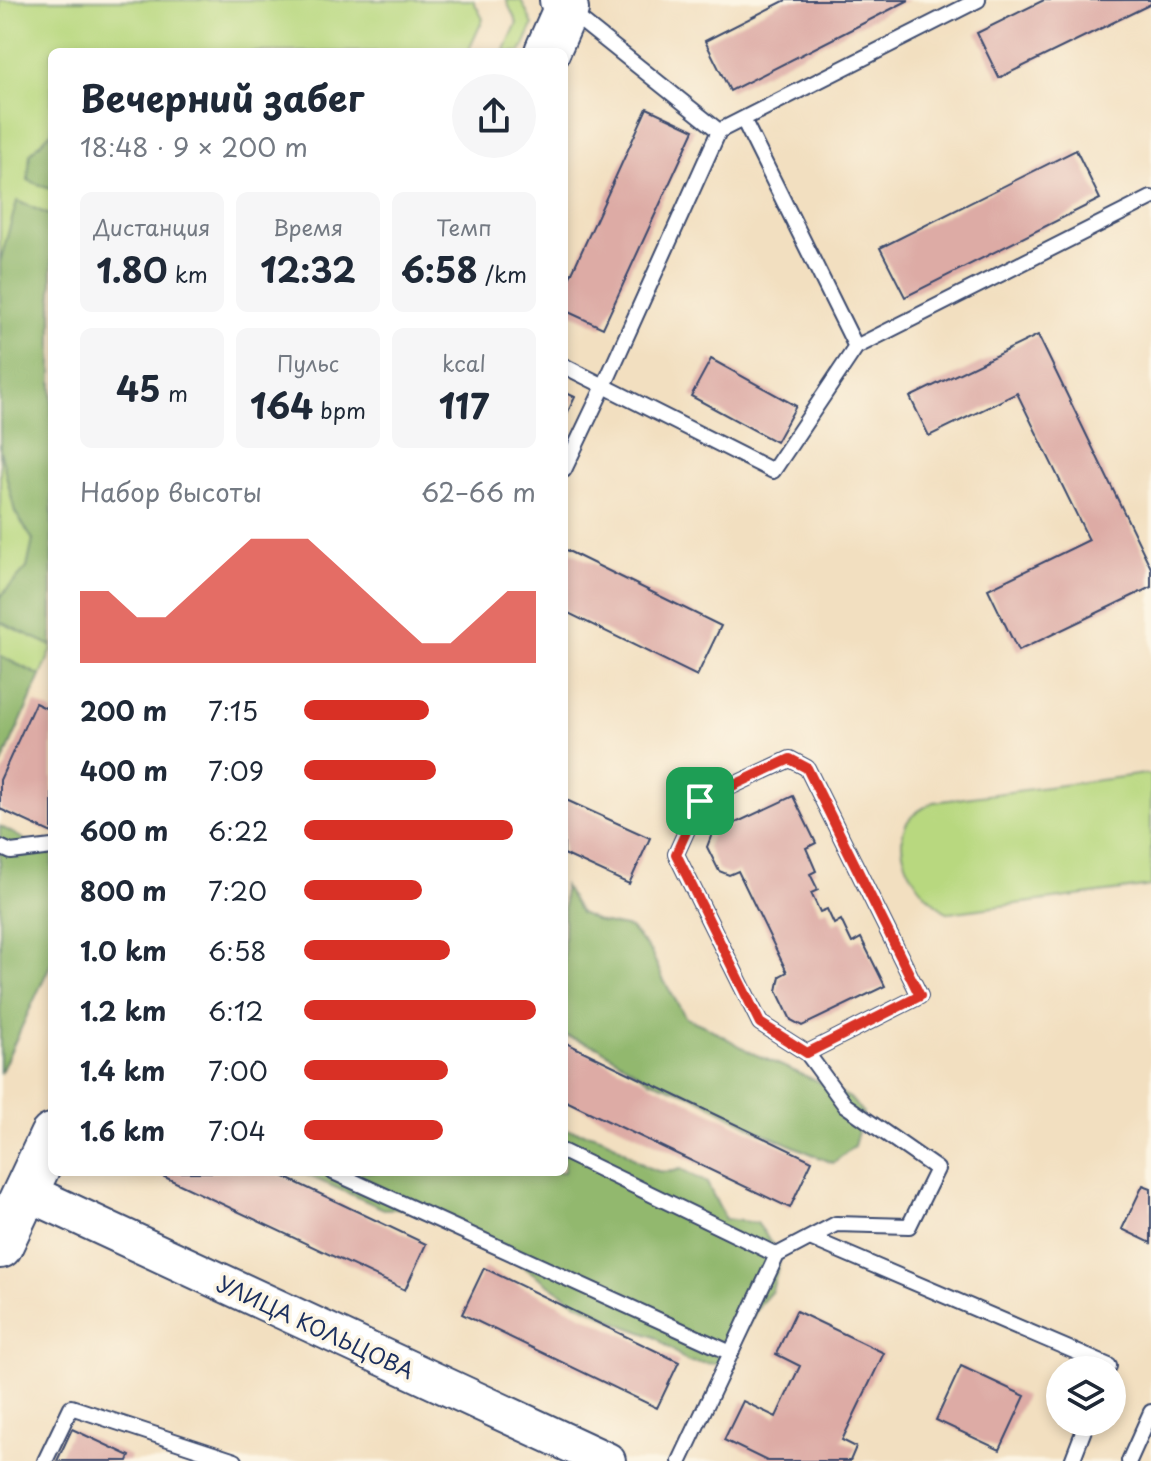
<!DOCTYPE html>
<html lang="ru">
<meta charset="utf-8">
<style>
:root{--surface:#fff;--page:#f6f6f7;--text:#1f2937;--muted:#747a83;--accent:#d93025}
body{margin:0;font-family:"Playpen Sans",sans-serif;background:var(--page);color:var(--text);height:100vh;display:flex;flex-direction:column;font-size:30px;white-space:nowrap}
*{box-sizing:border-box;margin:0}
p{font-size:26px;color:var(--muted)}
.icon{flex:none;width:44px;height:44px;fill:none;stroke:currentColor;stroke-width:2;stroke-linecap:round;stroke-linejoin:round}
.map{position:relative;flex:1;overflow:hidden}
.sheet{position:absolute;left:48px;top:48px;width:520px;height:1128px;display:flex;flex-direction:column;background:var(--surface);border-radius:12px;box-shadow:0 4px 12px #0003}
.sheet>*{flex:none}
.controls{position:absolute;left:1046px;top:1356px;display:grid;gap:16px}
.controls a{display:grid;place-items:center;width:80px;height:80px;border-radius:50%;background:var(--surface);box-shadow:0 4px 12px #0003;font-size:40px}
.pin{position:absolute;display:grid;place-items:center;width:68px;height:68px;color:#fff;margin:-34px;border-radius:16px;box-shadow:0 4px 12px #0006}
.round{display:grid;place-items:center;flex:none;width:84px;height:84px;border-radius:42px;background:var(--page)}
.summary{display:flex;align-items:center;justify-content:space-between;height:136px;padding:0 32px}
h1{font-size:36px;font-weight:700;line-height:60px}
.stats{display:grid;grid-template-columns:repeat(3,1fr);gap:12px;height:136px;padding:8px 32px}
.stats div{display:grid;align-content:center;border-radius:12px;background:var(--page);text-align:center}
.stats b{font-size:34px;font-weight:700}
.stats small{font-size:22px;font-weight:400}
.stats p{font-size:22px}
.chart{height:224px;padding:16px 32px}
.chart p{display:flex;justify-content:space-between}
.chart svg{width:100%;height:144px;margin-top:8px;fill:var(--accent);opacity:.7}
ul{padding:0 32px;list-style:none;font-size:26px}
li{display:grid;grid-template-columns:128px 96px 1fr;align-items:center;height:60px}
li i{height:20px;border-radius:10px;background:var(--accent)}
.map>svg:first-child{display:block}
.green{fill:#b8d87f;stroke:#6a846e;stroke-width:2}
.forest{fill:#92b86e;stroke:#567466;stroke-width:2}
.building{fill:#ddaba5}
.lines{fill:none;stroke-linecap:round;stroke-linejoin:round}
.service-casing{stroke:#3b496d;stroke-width:18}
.secondary-casing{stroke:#3b496d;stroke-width:40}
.trunk-casing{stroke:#3b496d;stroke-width:48}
.service{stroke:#fff;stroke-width:14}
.secondary{stroke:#fff;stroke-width:36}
.trunk{stroke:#fff;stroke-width:44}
.route-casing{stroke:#fff;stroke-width:16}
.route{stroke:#d93025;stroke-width:10}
.labels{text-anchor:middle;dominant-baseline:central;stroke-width:7;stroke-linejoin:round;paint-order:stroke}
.street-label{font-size:22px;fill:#1b2f5e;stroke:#fcf5e5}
</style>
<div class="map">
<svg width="1151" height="1461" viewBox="0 0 1151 1461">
<rect width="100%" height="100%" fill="#fcf5e5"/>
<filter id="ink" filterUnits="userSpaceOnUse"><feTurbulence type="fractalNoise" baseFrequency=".0125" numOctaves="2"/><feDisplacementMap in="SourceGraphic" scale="16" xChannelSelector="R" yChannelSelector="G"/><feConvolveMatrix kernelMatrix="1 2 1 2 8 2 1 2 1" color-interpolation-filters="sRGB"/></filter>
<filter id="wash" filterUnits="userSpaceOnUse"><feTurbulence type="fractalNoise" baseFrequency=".006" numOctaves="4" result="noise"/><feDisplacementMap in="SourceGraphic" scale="32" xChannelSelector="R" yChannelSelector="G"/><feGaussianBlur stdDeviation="1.8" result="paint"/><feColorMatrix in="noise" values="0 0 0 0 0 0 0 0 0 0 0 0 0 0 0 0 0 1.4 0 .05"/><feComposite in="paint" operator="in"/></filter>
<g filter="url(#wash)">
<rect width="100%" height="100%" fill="#f2dfc0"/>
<!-- green -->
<path class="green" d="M0 0H473L483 19 468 52H52V649L41 676 0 656Z
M506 0H521L533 25 521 52H504L517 23Z
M1145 774 1151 775V886L949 913C922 899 888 852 908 821 914 812 925 807 934 802Z"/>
<!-- forest -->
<path class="forest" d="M52 131V190L28 180 30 154Z
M17 201 52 216V646L0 622V597L27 568 33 540 15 512 0 450V262Z
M0 656 41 676 0 768Z
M0 826 52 855V961L0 1074Z
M564 886 580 913 600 922 630 928 651 952 663 979 686 1018 707 1027 752 1053 817 1081 850 1098 863 1113 854 1146 833 1163 758 1131 696 1097 649 1080 598 1047 564 1035Z
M564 1129C577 1132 595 1133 607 1140 633 1153 649 1181 681 1169L707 1183 725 1219 757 1223 781 1255 772 1291 760 1304 732 1353 718 1364 688 1362 655 1337 625 1326 573 1301 502 1252 405 1208 384 1209 300 1172H564Z"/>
<g id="blocks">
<!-- building -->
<path class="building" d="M786 0H909L730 91 705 41Z
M1044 0H1151V4L999 78 977 33Z
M647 108 694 130 603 328 564 310V290Z
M1076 150 1100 199 905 297 880 248Z
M1038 335 1151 568V587L1018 651 988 589 1089 540 1017 393 929 436 910 397Z
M711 359 796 406 776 442 691 396Z
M564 392 575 397 564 420Z
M564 549 721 626 697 676 564 611Z
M35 703 52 711V833L0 809V780Z
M793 796 816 843 806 848 816 871 810 874 818 890 811 893 820 912 827 909 834 924 841 920 852 943 861 938 885 986 802 1026 791 1020 777 991 780 976 787 972 738 871 729 875 719 871 707 847 712 834Z
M564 799 650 838 629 884 564 854Z
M564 1042 812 1161 790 1208 564 1100Z
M154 1172H274L426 1244 405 1290Z
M1143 1185 1151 1188V1243L1122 1229Z
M484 1268 679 1362 657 1408 462 1314Z
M796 1311 884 1353 842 1440 856 1447 850 1461H767L724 1440 743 1401 776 1417 800 1366 776 1354Z
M961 1366 1025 1396 1000 1450 936 1420Z
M72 1429 130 1456 128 1461H57Z"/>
</g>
</g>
<g filter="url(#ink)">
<use href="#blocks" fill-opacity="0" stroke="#3b496d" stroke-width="2"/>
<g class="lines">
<!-- service casing -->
<g class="service-casing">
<path id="service" d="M569 11 719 131
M743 119 856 347
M564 366 604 386 719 131 978 0
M564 470 604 386 773 471 856 347 1151 198
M0 847 11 852 52 847
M564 1152 777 1255 680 1461
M333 1172 731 1353
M810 1238 1109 1366 1107 1370
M777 1255 836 1224 909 1226 937 1169 845 1105 807 1053 760 1023 676 854 700 801 790 759 807 768 920 996 807 1053
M45 1461 71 1407 235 1461
M1072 1461 1087 1422
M1129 1461 1151 1412"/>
</g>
<!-- secondary casing -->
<g class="secondary-casing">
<path id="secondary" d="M25 1191 607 1461"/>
</g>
<!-- trunk casing -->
<g class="trunk-casing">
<path id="trunk" d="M547 52 566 9 562 0
M0 1246 52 1136"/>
</g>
<!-- service -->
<use href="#service" class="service"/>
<!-- secondary -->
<use href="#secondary" class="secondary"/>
<!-- trunk -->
<use href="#trunk" class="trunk"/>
</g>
</g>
<g class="lines" filter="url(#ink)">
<!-- route casing -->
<g class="route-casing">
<path id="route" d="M790 759 807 768 920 996 807 1053 760 1023 676 854 700 801Z"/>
</g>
<!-- route -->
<use href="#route" class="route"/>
</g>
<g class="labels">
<!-- street labels -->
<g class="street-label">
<text transform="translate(316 1326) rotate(25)">УЛИЦА КОЛЬЦОВА</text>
</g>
</g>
</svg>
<div class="controls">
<a><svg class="icon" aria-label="layers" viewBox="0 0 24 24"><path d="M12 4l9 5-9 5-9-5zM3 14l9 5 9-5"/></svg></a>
</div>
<div class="pin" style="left:700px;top:801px;background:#1e9e55"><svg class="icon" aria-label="arrive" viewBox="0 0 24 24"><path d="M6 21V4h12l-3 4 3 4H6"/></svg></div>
<section class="sheet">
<div class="summary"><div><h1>Вечерний забег</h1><p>18:48 · 9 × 200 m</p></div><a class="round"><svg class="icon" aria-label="share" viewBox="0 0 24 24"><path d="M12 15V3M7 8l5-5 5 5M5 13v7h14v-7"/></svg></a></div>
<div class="stats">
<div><p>Дистанция</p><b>1.80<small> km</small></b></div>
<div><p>Время</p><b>12:32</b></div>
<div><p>Темп</p><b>6:58<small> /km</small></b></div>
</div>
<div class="stats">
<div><b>45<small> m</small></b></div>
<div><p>Пульс</p><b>164<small> bpm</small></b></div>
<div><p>kcal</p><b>117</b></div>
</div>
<div class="chart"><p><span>Набор высоты</span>62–66 m</p>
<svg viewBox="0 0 160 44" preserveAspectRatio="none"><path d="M0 44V22L10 22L20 30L30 30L40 22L50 14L60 6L70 6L80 6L90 14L100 22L110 30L120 38L130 38L140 30L150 22L160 22V44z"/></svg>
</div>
<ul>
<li><b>200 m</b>7:15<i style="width:54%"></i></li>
<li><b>400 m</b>7:09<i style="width:57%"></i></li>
<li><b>600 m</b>6:22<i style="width:90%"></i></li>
<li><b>800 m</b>7:20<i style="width:51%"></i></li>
<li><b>1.0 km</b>6:58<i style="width:63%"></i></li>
<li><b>1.2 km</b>6:12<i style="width:100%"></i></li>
<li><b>1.4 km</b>7:00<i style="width:62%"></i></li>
<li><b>1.6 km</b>7:04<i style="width:60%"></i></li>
</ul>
</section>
</div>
